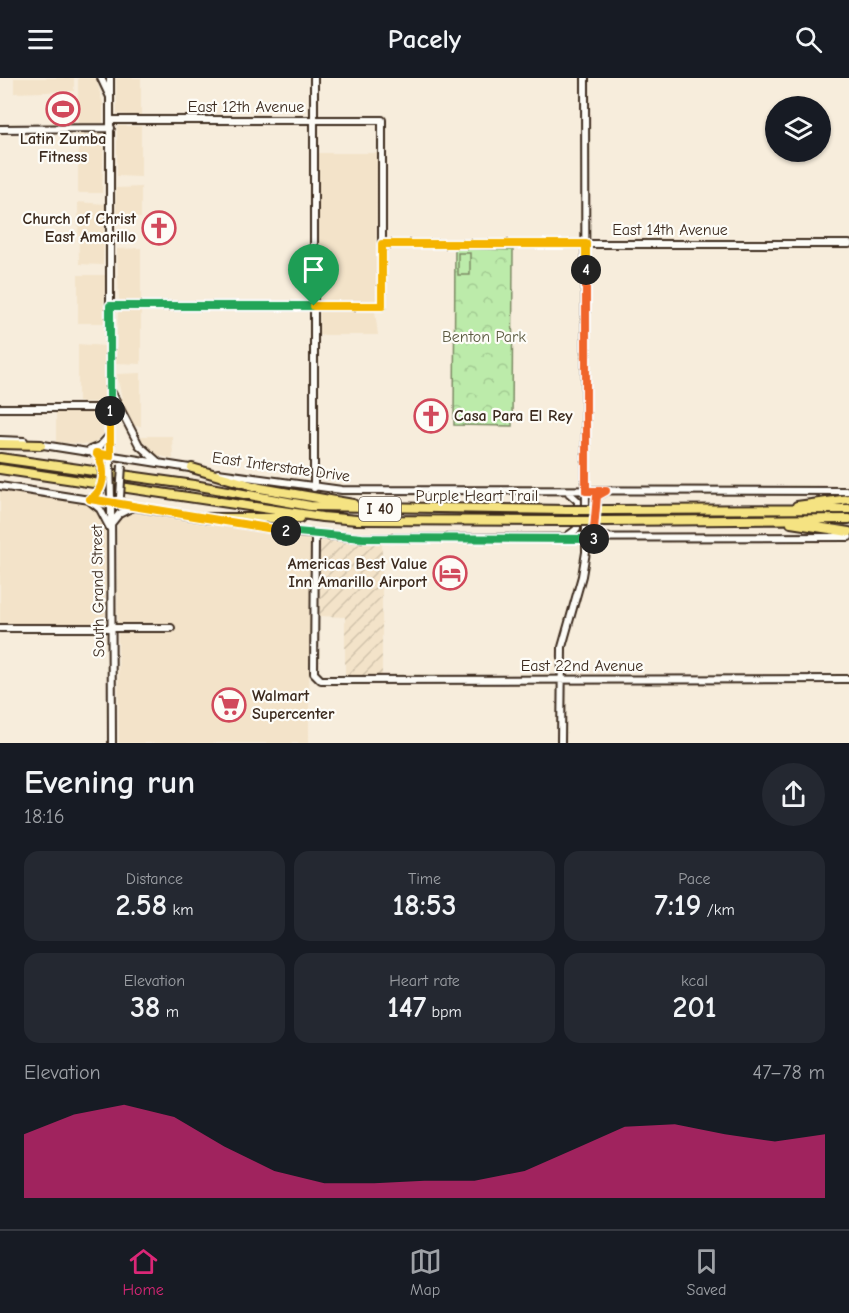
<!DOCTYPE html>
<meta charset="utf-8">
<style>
:root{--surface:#171b24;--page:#242831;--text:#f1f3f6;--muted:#9ea1a6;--line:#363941;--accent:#db2777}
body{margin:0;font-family:"Comic Neue",sans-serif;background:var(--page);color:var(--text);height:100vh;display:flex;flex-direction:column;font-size:22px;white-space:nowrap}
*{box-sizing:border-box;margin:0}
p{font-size:20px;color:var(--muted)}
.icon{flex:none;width:33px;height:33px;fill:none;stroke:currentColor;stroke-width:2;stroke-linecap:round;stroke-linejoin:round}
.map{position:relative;height:665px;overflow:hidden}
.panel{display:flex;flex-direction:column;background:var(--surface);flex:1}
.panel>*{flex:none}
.fabs{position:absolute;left:765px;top:18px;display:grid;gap:12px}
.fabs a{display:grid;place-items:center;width:66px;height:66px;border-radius:50%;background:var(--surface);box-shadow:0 2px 4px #0004;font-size:30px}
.pin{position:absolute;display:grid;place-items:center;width:51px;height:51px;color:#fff;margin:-62px -26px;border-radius:50% 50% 50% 0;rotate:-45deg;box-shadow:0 0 6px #0007}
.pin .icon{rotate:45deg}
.km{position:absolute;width:30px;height:30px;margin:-15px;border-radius:50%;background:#222;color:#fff;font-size:16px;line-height:30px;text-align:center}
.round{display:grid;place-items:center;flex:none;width:63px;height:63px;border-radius:32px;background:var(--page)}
.head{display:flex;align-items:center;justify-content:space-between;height:102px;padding:0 24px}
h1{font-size:33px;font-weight:700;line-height:45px}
.metrics{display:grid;grid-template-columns:repeat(3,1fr);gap:9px;height:102px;padding:6px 24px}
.metrics div{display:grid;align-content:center;border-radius:15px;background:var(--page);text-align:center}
.metrics b{font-size:30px;font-weight:700}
.metrics small{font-size:16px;font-weight:400}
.metrics p{font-size:16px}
.chart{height:168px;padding:12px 24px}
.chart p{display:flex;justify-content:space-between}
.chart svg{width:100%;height:108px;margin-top:6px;fill:var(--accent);opacity:.7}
header{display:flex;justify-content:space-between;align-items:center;height:78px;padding:0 24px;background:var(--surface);font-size:27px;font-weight:700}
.menu{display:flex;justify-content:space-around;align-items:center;height:84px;border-top:2px solid var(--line);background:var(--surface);font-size:16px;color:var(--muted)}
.menu a{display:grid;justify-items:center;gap:3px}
.menu .active{color:var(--accent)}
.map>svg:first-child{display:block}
.built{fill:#f3e3c9}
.industrial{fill:url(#industrial-furrows)}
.forest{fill:url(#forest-crowns);stroke:#7c8a64;stroke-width:1.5}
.garden{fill:#bcebaa;stroke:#7c8a64;stroke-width:1.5}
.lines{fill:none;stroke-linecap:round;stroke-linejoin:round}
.secondary-casing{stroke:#3b2a1e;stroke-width:10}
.highway-casing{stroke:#3b2a1e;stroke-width:12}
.secondary{stroke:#fdfcf7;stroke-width:6}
.highway{stroke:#f5e382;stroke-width:8}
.secondary-bridge-casing{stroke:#3b2a1e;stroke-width:10;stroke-linecap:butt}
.highway-bridge-casing{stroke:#3b2a1e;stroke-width:12;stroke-linecap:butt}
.secondary-bridge{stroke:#fdfcf7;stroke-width:6}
.highway-bridge{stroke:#f5e382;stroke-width:8}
.split-1-casing{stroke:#fff;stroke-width:12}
.split-2-casing{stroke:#fff;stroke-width:12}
.split-3-casing{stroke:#fff;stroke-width:12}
.split-4-casing{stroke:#fff;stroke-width:12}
.split-5-casing{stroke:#fff;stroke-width:12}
.split-1{stroke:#22a559;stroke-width:8}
.split-2{stroke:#f5b400;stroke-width:8}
.split-3{stroke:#22a559;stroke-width:8}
.split-4{stroke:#f0652b;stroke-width:8}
.split-5{stroke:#f5b400;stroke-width:8}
.labels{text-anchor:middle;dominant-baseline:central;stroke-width:4.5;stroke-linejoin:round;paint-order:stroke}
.shield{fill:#fdfcf7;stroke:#75695f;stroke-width:1.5}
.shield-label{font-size:15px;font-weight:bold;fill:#3b2a1e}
.street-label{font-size:16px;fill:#3b2a1e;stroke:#fdfcf7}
.poi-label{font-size:16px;font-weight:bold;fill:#3b2a1e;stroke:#fdfcf7;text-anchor:end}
.park-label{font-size:16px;fill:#5b5a41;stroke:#fdfcf7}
</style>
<header><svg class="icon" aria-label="menu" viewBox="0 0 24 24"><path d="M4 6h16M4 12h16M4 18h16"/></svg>Pacely<svg class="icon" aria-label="search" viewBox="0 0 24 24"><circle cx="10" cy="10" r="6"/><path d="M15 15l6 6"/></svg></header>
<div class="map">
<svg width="849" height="665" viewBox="0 0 849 665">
<defs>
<pattern id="industrial-furrows" width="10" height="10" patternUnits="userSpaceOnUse" patternTransform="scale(1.5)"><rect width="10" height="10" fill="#f3e3c9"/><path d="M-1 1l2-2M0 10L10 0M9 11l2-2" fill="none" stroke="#d1c3ac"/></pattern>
<pattern id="forest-crowns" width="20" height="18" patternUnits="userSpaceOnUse" patternTransform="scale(1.5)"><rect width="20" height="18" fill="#bcebaa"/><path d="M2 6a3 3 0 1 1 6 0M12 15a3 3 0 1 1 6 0" fill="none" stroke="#a2ca92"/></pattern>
</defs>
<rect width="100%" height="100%" fill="#f7eddc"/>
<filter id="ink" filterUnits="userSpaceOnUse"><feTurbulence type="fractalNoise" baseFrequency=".0167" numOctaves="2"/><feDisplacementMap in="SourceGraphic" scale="12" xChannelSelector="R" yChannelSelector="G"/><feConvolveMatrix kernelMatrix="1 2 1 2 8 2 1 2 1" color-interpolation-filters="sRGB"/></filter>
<g filter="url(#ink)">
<!-- built -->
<path class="built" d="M14 0H74V13L14 15Z
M78 0H96L103 26V45H78Z
M116 0H141V38L117 36Z
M52 18 74 20V45H52Z
M117 48H141V99L117 98Z
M78 56H104L102 115H78Z
M319 75H377L376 223 318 222Z
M141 109V140H116V110Z
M78 124 105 126 103 187 79 186Z
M141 170V223H119L117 171Z
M78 197H105L104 245H78Z
M118 233H141V286L116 285Z
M320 233H375L378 257H319Z
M78 266 105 268V319L102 324H78Z
M141 295V348H134L123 327 117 296Z
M56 334H102L103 356 92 367 56 364Z
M142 358H172L173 381 157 377 140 360Z
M0 410 85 423 95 428 106 446 105 546 0 547Z
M133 431 310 461 309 665H119L117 452 119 439Z"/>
<!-- industrial -->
<path class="industrial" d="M320 459 382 462V597H345V539L320 538Z"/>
<!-- forest -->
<path class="forest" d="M455 170 513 172 512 348 454 347Z"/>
<!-- garden -->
<path class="garden" d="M458 175H470V197H458Z"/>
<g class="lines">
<!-- secondary casing -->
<g class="secondary-casing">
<path id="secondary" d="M101 0 110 19
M314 0V410
M0 51 111 50
M382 166H849
M110 228H382V42H111
M112 315 139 367 157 383
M0 330H110
M0 362 24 363
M37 366 196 391
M90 372 100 368 110 357
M110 379V0
M218 395 342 412 849 413
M0 408 211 441
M90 423 100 431 110 450
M111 423 112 665
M221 442 298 455 362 460 849 459
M111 446 119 436 131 430
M315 457 314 595 321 602 849 601
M565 460 577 451 578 423 569 415
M604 460 594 451 597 418 605 414
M0 550H171
M561 665 562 569 582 498 586 474 585 0"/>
</g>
<!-- highway casing -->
<g class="highway-casing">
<path id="highway" d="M0 366 41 367
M0 380 194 407 310 428 567 432
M192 390 260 410 353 426
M0 391 322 439 357 442 567 443
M797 428 849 421
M605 432 849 431
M208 440H300
M604 443 849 441
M791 445 849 454"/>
</g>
<!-- secondary -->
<use href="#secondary" class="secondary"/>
<!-- highway -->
<use href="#highway" class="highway"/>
<!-- secondary-bridge casing -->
<g class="secondary-bridge-casing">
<path id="secondary-bridge" d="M110 383 111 420
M98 417 102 410V383
M120 419 122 387"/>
</g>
<!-- highway-bridge casing -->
<g class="highway-bridge-casing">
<path id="highway-bridge" d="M567 432H605
M567 443H604"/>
</g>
<!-- secondary-bridge -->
<use href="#secondary-bridge" class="secondary-bridge"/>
<!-- highway-bridge -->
<use href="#highway-bridge" class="highway-bridge"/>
</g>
</g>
<g class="lines" filter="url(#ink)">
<!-- split-1 casing -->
<g class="split-1-casing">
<path id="split-1" d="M110 333V228H314"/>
</g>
<!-- split-2 casing -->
<g class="split-2-casing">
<path id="split-2" d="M110 333V378L96 375C107 388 105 413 90 421L286 453"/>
</g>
<!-- split-3 casing -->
<g class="split-3-casing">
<path id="split-3" d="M286 453 362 460 594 461"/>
</g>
<!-- split-4 casing -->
<g class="split-4-casing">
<path id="split-4" d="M586 192V413H606L597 418 594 451 605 460 594 461"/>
</g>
<!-- split-5 casing -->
<g class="split-5-casing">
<path id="split-5" d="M314 228H382V166H586V192"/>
</g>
<!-- split-1 -->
<use href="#split-1" class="split-1"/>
<!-- split-2 -->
<use href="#split-2" class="split-2"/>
<!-- split-3 -->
<use href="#split-3" class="split-3"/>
<!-- split-4 -->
<use href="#split-4" class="split-4"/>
<!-- split-5 -->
<use href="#split-5" class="split-5"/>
</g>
<!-- icons -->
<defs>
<g id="stadium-ring" transform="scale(1.725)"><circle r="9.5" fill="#fdfcf7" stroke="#d1495b" stroke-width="1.5"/><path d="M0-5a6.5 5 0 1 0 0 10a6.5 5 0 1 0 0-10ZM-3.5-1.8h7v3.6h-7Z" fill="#d1495b"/></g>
<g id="church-ring" transform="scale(1.725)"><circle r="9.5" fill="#fdfcf7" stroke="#d1495b" stroke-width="1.5"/><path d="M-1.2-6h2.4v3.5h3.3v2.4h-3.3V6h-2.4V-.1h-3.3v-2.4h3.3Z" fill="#d1495b"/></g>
<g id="hotel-ring" transform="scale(1.725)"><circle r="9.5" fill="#fdfcf7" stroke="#d1495b" stroke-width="1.5"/><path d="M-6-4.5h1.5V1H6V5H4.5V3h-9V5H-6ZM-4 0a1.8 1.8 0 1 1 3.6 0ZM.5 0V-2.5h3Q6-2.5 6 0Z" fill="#d1495b"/></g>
<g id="supermarket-ring" transform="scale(1.725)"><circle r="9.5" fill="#fdfcf7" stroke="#d1495b" stroke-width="1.5"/><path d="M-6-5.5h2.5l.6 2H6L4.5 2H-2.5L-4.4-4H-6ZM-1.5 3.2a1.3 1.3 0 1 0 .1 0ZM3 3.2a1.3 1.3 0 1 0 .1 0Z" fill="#d1495b"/></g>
</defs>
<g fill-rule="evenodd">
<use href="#stadium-ring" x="63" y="31"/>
<use href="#church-ring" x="159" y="150"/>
<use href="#church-ring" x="431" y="338"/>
<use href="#hotel-ring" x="450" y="495"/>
<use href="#supermarket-ring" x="229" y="627"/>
</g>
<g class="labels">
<!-- shield labels -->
<rect class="shield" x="359" y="419" width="42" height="24" rx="4.5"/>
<g class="shield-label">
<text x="380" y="431">I 40</text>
</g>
<!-- street labels -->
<g class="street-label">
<text x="246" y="29">East 12th Avenue</text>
<text x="670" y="152">East 14th Avenue</text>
<text transform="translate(281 389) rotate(8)">East Interstate Drive</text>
<text x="477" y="418">Purple Heart Trail</text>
<text transform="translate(98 513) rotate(-91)">South Grand Street</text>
<text x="582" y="588">East 22nd Avenue</text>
</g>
<!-- poi labels -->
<g class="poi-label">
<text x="63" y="61" text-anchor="middle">Latin Zumba<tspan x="63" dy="18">Fitness</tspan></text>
<text x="136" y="141">Church of Christ<tspan x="136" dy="18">East Amarillo</tspan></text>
<text x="454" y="338" text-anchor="start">Casa Para El Rey</text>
<text x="427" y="486">Americas Best Value<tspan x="427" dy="18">Inn Amarillo Airport</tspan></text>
<text x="252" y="618" text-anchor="start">Walmart<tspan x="252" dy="18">Supercenter</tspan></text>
</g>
<!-- park labels -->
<g class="park-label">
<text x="484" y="259">Benton Park</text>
</g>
</g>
</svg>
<div class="fabs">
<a><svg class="icon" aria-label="layers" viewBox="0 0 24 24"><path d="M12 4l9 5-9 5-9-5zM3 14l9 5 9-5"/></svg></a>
</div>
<div class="pin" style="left:314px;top:228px;background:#1e9e55"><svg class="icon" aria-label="arrive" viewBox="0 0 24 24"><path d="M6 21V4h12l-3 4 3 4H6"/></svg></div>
<b class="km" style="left:110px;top:333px">1</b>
<b class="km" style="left:286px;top:453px">2</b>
<b class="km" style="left:594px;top:461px">3</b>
<b class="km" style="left:586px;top:192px">4</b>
</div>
<section class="panel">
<div class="head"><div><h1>Evening run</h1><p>18:16</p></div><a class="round"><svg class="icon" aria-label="share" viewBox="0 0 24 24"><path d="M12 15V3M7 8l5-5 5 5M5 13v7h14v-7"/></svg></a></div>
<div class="metrics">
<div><p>Distance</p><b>2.58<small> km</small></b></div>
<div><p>Time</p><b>18:53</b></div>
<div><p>Pace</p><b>7:19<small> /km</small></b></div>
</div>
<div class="metrics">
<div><p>Elevation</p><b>38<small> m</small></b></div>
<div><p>Heart rate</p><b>147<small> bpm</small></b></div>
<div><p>kcal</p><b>201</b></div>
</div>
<div class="chart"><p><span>Elevation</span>47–78 m</p>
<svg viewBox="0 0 160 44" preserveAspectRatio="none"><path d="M0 44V18L10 10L20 6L30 11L40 23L50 33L60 38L70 38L80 37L90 37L100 33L110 24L120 15L130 14L140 18L150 21L160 18V44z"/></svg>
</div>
</section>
<nav class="menu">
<a class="active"><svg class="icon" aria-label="home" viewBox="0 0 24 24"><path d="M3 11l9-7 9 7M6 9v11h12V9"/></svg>Home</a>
<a><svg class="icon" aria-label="map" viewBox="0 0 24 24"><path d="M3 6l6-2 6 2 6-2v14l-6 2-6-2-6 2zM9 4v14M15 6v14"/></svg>Map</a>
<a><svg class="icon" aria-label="saved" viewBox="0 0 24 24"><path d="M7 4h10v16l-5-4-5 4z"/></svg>Saved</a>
</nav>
